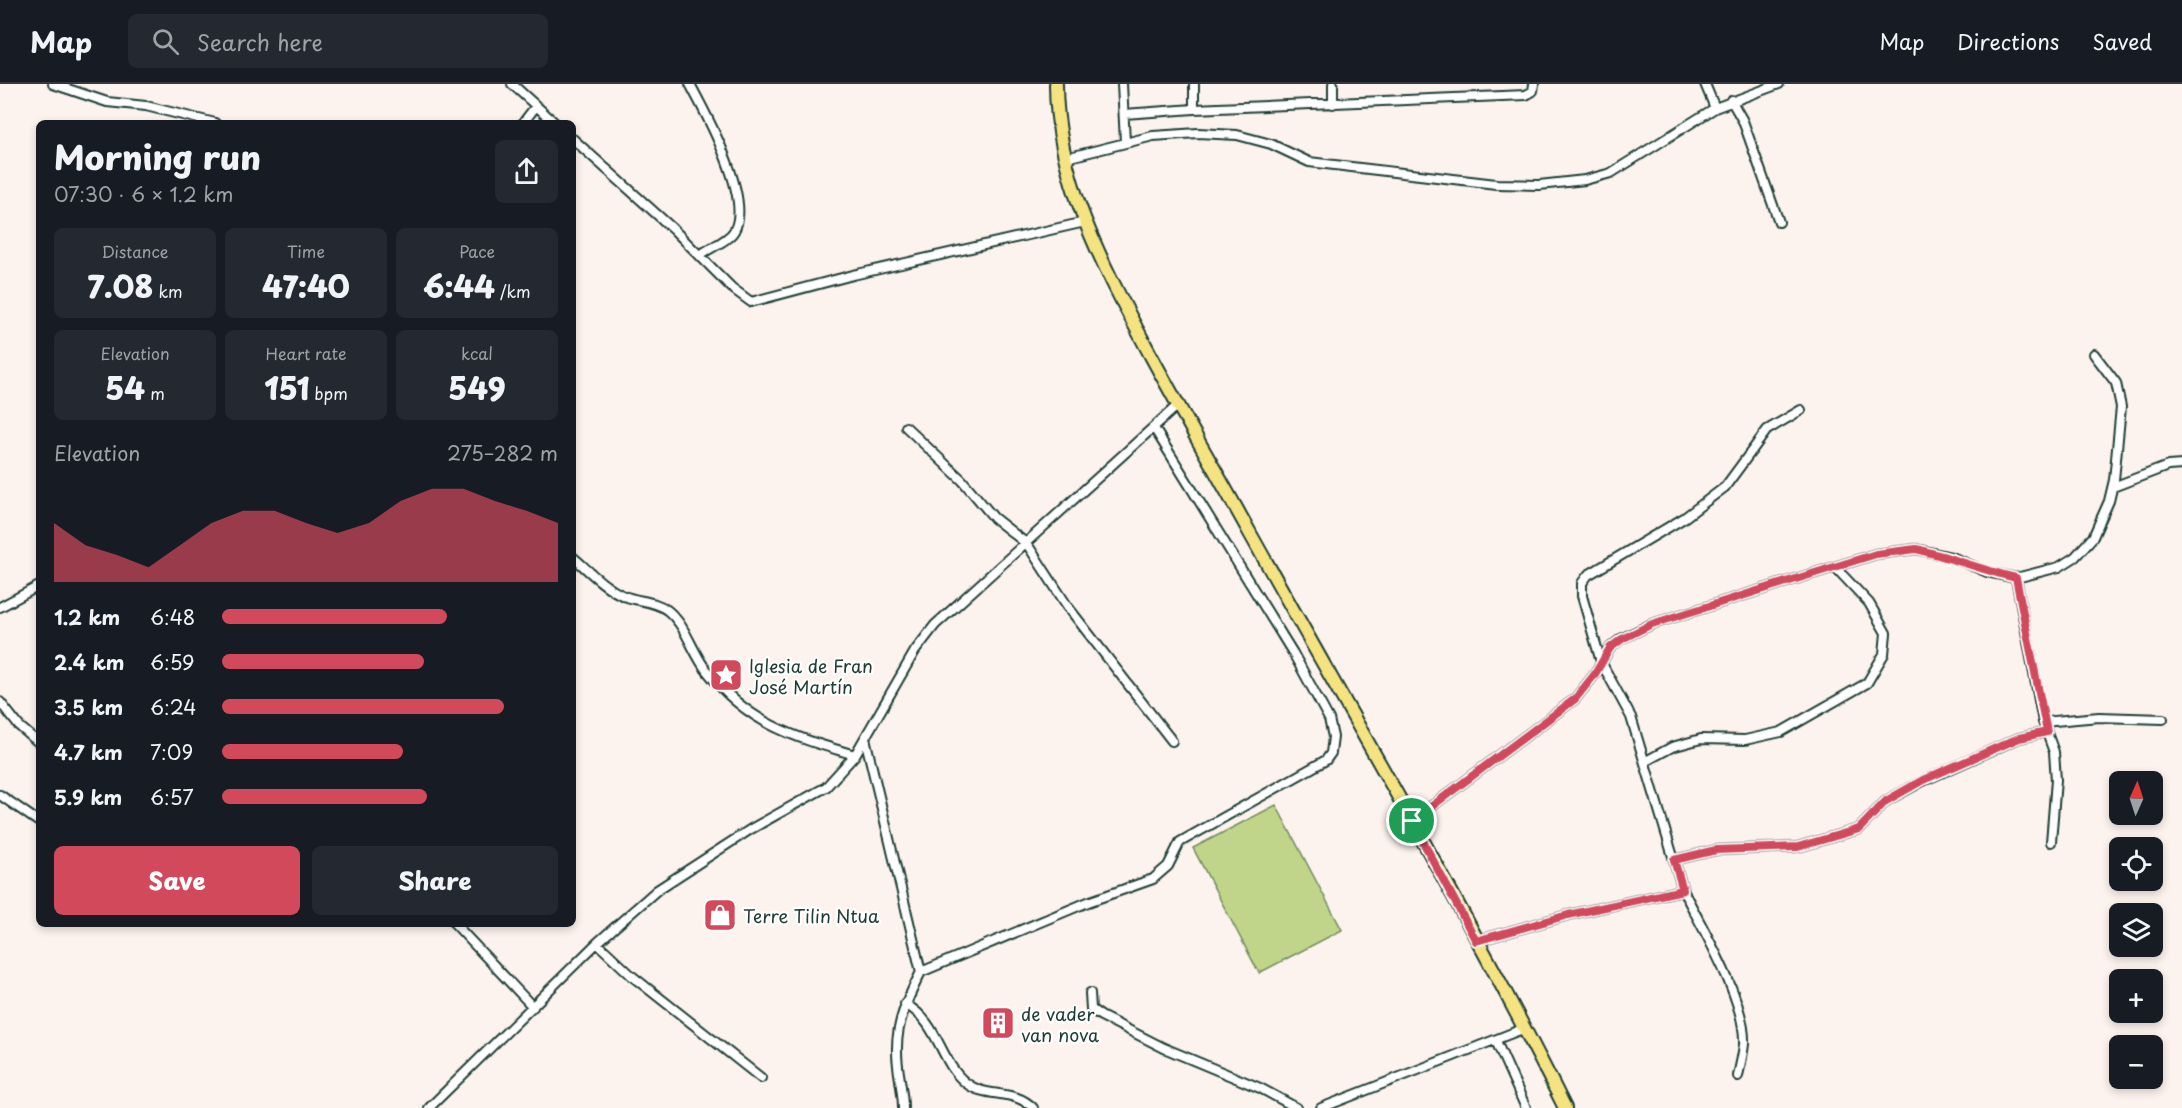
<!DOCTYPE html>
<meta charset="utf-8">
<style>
:root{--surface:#171b24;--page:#242831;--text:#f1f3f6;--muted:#9ea1a6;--line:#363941;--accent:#d1495b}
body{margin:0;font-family:"Playpen Sans",sans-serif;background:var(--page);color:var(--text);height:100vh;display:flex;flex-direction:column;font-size:22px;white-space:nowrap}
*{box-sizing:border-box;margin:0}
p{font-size:20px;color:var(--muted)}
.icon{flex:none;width:33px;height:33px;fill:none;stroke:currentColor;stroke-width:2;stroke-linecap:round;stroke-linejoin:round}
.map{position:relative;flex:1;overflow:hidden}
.sheet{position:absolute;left:36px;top:36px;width:540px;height:807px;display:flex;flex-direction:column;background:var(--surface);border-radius:9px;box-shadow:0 3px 9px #0003}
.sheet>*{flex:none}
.needle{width:39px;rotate:3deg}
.buttons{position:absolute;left:2109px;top:687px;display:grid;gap:12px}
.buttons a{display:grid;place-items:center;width:54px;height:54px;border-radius:9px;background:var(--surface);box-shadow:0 3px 9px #0003;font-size:30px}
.pin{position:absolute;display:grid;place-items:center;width:51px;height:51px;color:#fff;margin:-26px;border:3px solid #fff;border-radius:50%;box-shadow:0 2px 6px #0007}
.round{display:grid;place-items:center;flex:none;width:63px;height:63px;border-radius:9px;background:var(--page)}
.head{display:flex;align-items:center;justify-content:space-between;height:102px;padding:0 18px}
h1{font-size:33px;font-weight:800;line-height:45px}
.metrics{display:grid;grid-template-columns:repeat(3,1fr);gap:9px;height:102px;padding:6px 18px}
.metrics div{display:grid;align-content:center;border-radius:9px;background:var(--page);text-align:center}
.metrics b{font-size:30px;font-weight:800}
.metrics small{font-size:16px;font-weight:400}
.metrics p{font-size:16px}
.chart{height:168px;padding:12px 18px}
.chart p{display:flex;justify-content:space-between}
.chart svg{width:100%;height:108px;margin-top:6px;fill:var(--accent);opacity:.7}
.button{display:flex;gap:12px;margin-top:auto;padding:12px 18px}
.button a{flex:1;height:69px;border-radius:9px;background:var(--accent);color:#fff;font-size:24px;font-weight:800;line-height:69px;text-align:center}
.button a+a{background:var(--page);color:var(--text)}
ul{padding:0 18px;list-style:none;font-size:20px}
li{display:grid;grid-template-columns:96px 72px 1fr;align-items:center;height:45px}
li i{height:15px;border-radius:8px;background:var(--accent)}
header{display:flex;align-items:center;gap:36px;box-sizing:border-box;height:84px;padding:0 30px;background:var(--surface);border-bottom:2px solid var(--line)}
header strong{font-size:28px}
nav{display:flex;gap:33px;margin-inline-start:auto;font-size:21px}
.search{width:420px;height:54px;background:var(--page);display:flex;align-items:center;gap:15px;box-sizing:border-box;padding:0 21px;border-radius:9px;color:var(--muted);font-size:22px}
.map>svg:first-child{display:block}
.green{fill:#c0d58a;stroke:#70895f;stroke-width:1.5}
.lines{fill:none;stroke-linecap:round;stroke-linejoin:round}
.street-casing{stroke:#1f3d34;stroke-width:12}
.primary-casing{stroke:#1f3d34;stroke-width:16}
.street{stroke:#fff;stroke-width:8}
.primary{stroke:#f5e382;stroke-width:12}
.route-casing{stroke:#fff;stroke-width:12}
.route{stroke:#d1495b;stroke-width:8}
.labels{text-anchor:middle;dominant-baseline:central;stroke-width:4.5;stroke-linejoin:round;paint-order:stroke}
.poi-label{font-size:18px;fill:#1f3d34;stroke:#fff;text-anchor:start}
</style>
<header>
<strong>Map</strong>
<div class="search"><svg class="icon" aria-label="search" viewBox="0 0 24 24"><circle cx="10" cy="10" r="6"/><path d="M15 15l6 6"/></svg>Search here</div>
<nav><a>Map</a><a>Directions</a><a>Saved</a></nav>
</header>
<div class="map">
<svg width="2182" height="1024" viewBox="0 0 2182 1024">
<rect width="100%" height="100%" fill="#fdf3ee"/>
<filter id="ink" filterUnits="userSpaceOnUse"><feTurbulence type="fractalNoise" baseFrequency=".0167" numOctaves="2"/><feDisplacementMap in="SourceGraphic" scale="12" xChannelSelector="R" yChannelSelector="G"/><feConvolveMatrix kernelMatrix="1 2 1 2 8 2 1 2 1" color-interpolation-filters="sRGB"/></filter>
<g filter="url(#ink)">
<!-- green -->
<path class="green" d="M1276 721 1342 846 1259 889 1193 764Z"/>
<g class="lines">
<!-- street casing -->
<g class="street-casing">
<path id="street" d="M53 0 107 18 146 22 215 39
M512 0 555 39
M690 0C706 30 753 115 734 147 728 157 709 164 700 171
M1122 0 1125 58
M1333 0V20
M1705 0 1715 24
M1731 16 1743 37 1779 138
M1194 25V0
M1124 30 1194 25 1526 11 1533 7 1534 0
M523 39 536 22
M573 55 672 144 732 204 751 218 853 191 1085 138
M1066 74 1153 52 1198 49 1237 51 1271 60 1309 78 1496 100 1539 101 1585 96 1611 89 1715 24 1779 0
M906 343 962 396 994 434 1027 460 1068 523 1172 657
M2113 403 2168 382 2182 381
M573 473C589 487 605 504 624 512 639 518 653 516 667 526 686 541 692 568 707 587 748 640 794 653 855 671
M2016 494 2043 638 2054 668 2056 696 2051 758
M0 523 39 502
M0 618 19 642 39 659
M2043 638 2099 633 2163 635
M865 654 921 888C908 914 896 938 897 968 897 987 903 1005 903 1024
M1646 677 1672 663 1701 655 1745 656 1781 648 1867 599 1884 570 1886 549 1869 519 1835 483
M0 711 39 738
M1412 737 1575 615 1595 590 1610 564 1621 555 1652 540 1876 470 1916 465 1952 473 1987 488 2016 494 2059 483 2075 473 2093 453 2109 417 2114 396 2121 323 2116 299 2094 270
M1674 776 1716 766 1798 763 1859 745 1886 717 1923 697 2019 654 2047 648
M1683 806C1703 846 1746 916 1744 960 1743 971 1740 982 1738 992
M455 840 533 923
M1476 857 1568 831 1683 806 1631 633 1601 578 1582 512V499L1588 491 1684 434 1725 403 1767 346 1801 326
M597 859 632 892 761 994
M921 888 1088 818 1153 795 1168 782 1180 758 1326 676 1331 669 1333 653 1329 635 1293 569 1154 344
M1090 909 1091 925 1101 932 1164 964 1260 1004 1297 1024
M905 920C939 938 940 979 966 999 986 1015 1014 1004 1033 1024
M1496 957 1526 1024
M429 1024 597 859 657 806 751 745 826 703 855 671 915 567 935 541 1178 321
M1321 1024 1525 944"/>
</g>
<!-- primary casing -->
<g class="primary-casing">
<path id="primary" d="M1056 0C1056 97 1106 187 1150 270 1183 331 1218 391 1251 451 1357 641 1468 830 1565 1024"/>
</g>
<!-- street -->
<use href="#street" class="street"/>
<!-- primary -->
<use href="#primary" class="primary"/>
</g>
</g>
<g class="lines" filter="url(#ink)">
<!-- route casing -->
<g class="route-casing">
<path id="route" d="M1916 465C1950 473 1982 486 2016 494L2047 648 2019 654 1923 696 1886 717 1859 745 1798 763 1716 766 1674 776 1683 806 1568 831 1476 857 1412 737 1575 615 1595 590 1610 564 1622 555 1652 540 1876 470Z"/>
</g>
<!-- route -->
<use href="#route" class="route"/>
</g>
<!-- icons -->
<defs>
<g id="sight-square" transform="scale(1.725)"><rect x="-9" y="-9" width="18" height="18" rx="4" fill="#d1495b" stroke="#fff"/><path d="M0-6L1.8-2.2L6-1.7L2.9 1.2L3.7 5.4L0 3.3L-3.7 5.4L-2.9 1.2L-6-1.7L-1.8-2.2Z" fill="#fff"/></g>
<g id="shop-square" transform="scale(1.725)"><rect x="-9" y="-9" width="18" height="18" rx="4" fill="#d1495b" stroke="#fff"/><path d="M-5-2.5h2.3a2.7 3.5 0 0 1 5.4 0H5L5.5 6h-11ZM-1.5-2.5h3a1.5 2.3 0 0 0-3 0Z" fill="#fff"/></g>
<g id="building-square" transform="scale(1.725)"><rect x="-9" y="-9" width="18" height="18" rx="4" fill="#d1495b" stroke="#fff"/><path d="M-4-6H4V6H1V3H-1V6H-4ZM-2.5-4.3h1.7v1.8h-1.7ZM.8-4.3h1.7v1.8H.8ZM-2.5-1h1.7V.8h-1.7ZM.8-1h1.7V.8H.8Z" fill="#fff"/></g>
</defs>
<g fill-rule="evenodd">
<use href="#sight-square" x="726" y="591"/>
<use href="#shop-square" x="720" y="831"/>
<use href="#building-square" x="998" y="939"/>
</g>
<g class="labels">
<!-- poi labels -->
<g class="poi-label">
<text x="749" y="581">Iglesia de Fran<tspan x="749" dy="21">José Martín</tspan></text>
<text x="743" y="831">Terre Tilin Ntua</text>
<text x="1021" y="929">de vader<tspan x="1021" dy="21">van nova</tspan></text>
</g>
</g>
</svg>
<div class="buttons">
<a><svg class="needle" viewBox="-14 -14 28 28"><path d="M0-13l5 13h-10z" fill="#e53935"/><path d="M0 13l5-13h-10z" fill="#9ea1a6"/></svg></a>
<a><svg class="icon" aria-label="locate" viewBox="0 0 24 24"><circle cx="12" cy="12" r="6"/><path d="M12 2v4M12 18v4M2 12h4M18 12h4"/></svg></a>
<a><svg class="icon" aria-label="layers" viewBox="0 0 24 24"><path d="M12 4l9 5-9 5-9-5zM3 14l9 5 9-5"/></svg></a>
<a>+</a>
<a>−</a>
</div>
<div class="pin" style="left:1412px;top:737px;background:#1e9e55"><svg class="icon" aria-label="arrive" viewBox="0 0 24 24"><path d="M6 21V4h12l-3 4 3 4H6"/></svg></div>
<section class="sheet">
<div class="head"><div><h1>Morning run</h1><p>07:30 · 6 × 1.2 km</p></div><a class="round"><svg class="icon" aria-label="share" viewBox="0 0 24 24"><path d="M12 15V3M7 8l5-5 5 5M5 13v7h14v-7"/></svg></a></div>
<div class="metrics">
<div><p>Distance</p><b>7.08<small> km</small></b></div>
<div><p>Time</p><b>47:40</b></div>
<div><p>Pace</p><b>6:44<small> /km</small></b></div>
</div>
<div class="metrics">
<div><p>Elevation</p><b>54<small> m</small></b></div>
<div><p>Heart rate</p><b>151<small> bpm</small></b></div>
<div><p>kcal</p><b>549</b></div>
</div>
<div class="chart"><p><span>Elevation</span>275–282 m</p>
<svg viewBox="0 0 160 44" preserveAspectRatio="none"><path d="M0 44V20L10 29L20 33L30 38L40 29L50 20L60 15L70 15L80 20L90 24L100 20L110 11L120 6L130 6L140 11L150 15L160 20V44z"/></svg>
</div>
<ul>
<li><b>1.2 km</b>6:48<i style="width:67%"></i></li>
<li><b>2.4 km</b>6:59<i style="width:60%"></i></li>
<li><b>3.5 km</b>6:24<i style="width:84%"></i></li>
<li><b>4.7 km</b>7:09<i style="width:54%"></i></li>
<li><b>5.9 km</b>6:57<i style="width:61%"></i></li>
</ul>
<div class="button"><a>Save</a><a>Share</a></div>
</section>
</div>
